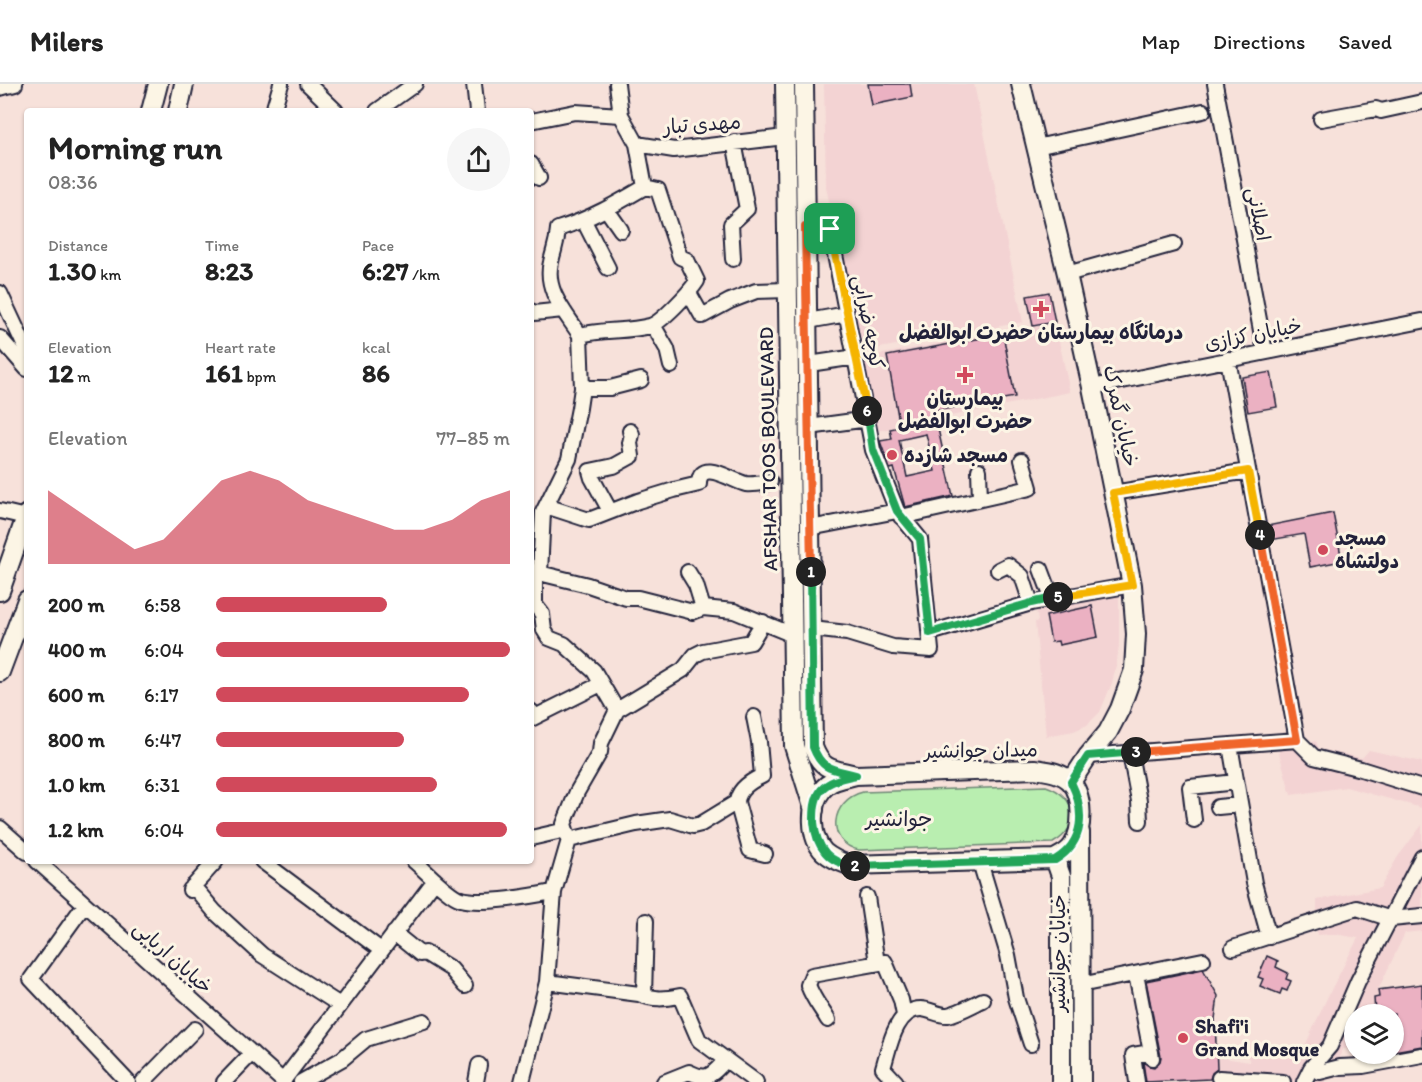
<!DOCTYPE html>
<meta charset="utf-8">
<style>
:root{--surface:#fff;--page:#f6f6f6;--text:#222;--muted:#767676;--line:#e0e0e0;--accent:#d1495b}
body{margin:0;font-family:Itim,"Playpen Sans Arabic",sans-serif;background:var(--page);color:var(--text);height:100vh;display:flex;flex-direction:column;font-size:22px;white-space:nowrap}
*{box-sizing:border-box;margin:0}
p{font-size:20px;color:var(--muted)}
.icon{flex:none;width:33px;height:33px;fill:none;stroke:currentColor;stroke-width:2;stroke-linecap:round;stroke-linejoin:round}
.map{position:relative;flex:1;overflow:hidden}
.side{position:absolute;left:24px;top:24px;width:510px;height:756px;display:flex;flex-direction:column;background:var(--surface);border-radius:6px;box-shadow:0 2px 4px #0004}
.side>*{flex:none}
.buttons{position:absolute;left:1344px;top:920px;display:grid;gap:12px}
.buttons a{display:grid;place-items:center;width:60px;height:60px;border-radius:50%;background:var(--surface);box-shadow:0 2px 4px #0004;font-size:30px}
.pin{position:absolute;display:grid;place-items:center;width:51px;height:51px;color:#fff;margin:-26px;border-radius:12px;box-shadow:0 3px 9px #0006}
.km{position:absolute;width:30px;height:30px;margin:-15px;border-radius:50%;background:#222;color:#fff;font-size:16px;line-height:30px;text-align:center}
.round{display:grid;place-items:center;flex:none;width:63px;height:63px;border-radius:32px;background:var(--page)}
.headline{display:flex;align-items:center;justify-content:space-between;height:102px;padding:0 24px}
h1{font-size:33px;font-weight:700;line-height:45px}
.stats{display:grid;grid-template-columns:repeat(3,1fr);gap:9px;height:102px;padding:6px 24px}
.stats div{display:grid;align-content:center}
.stats b{font-size:26px;font-weight:700}
.stats small{font-size:16px;font-weight:400}
.stats p{font-size:16px}
.chart{height:168px;padding:12px 24px}
.chart p{display:flex;justify-content:space-between}
.chart svg{width:100%;height:108px;margin-top:6px;fill:var(--accent);opacity:.7}
ul{padding:0 24px;list-style:none;font-size:20px}
li{display:grid;grid-template-columns:96px 72px 1fr;align-items:center;height:45px}
li i{height:15px;border-radius:8px;background:var(--accent)}
header{display:flex;align-items:center;gap:36px;box-sizing:border-box;height:84px;padding:0 30px;background:var(--surface);border-bottom:2px solid var(--line)}
header strong{font-size:28px}
nav{display:flex;gap:33px;margin-inline-start:auto;font-size:21px}
.map>svg:first-child{display:block}
.built{fill:#f3d3d3}
.green{fill:#b9eeb0;stroke:#6e8876;stroke-width:1.5}
.building{fill:#ebb1c2;stroke:#22223b;stroke-width:1.5;fill-rule:evenodd}
.lines{fill:none;stroke-linecap:round;stroke-linejoin:round}
.minor-casing{stroke:#22223b;stroke-width:18}
.major-casing{stroke:#22223b;stroke-width:22}
.minor{stroke:#fcf5e5;stroke-width:14}
.major{stroke:#fcf5e5;stroke-width:18}
.split-1-casing{stroke:#fff;stroke-width:12}
.split-2-casing{stroke:#fff;stroke-width:12}
.split-3-casing{stroke:#fff;stroke-width:12}
.split-4-casing{stroke:#fff;stroke-width:12}
.split-5-casing{stroke:#fff;stroke-width:12}
.split-6-casing{stroke:#fff;stroke-width:12}
.split-7-casing{stroke:#fff;stroke-width:12}
.split-1{stroke:#f0652b;stroke-width:8}
.split-2{stroke:#22a559;stroke-width:8}
.split-3{stroke:#22a559;stroke-width:8}
.split-4{stroke:#f0652b;stroke-width:8}
.split-5{stroke:#f5b400;stroke-width:8}
.split-6{stroke:#22a559;stroke-width:8}
.split-7{stroke:#f5b400;stroke-width:8}
.poi-dot{fill:#d1495b;stroke:#fcf5e5;stroke-width:2}
.labels{text-anchor:middle;dominant-baseline:central;stroke-width:6;stroke-linejoin:round;paint-order:stroke}
.street-label{font-size:20px;fill:#22223b;stroke:#fcf5e5}
.poi-label{font-size:20px;font-weight:bold;fill:#22223b;stroke:#fcf5e5;text-anchor:start}
.neighbourhood-label{font-size:21px;fill:#22223b;stroke:#fcf5e5}
</style>
<header>
<strong>Milers</strong>
<nav><a>Map</a><a>Directions</a><a>Saved</a></nav>
</header>
<div class="map">
<svg width="1422" height="998" viewBox="0 0 1422 998">
<rect width="100%" height="100%" fill="#f7e1da"/>
<filter id="ink" filterUnits="userSpaceOnUse"><feTurbulence type="fractalNoise" baseFrequency=".0167" numOctaves="2"/><feDisplacementMap in="SourceGraphic" scale="12" xChannelSelector="R" yChannelSelector="G"/><feConvolveMatrix kernelMatrix="1 2 1 2 8 2 1 2 1" color-interpolation-filters="sRGB"/></filter>
<g filter="url(#ink)">
<!-- built -->
<path class="built" d="M824 0H974L1023 238 863 267 826 103Z
M1055 238 1070 308 877 347 861 274Z
M1119 509V561L1117 577 1112 599 1100 628 1087 641 1074 647 1046 652 1035 538 1038 537 1036 525Z
M1316 657 1319 665 1362 674 1369 666 1422 678V724L1346 703 1291 711 1278 665Z
M1422 741V847L1405 849 1378 906 1379 913 1374 914 1375 928 1382 927 1383 930H1354V964L1343 965 1337 982 1325 993 1326 998H1212V994H1218L1217 973 1250 978 1247 971 1304 964 1328 912 1358 854 1335 850 1317 851V816L1380 804 1397 774Z"/>
<!-- green -->
<path class="green" d="M1046 702C1076 712 1083 742 1053 759L859 766C825 759 830 716 863 708Z"/>
<!-- building -->
<path class="building" d="M868 0H910L912 13 872 21Z
M1049 208 1055 238 1033 242 1027 212Z
M1003 250 1015 313 934 327 953 412 905 423 894 384 890 385 880 357 892 355 890 345 900 343 887 272ZM926 350 935 387 907 393 899 356Z
M1271 288 1277 323 1248 328 1242 293Z
M1333 429 1342 477 1310 483 1304 450 1270 456 1267 442Z
M1092 522 1098 553 1059 561 1058 557 1051 558 1046 532Z
M1267 872 1278 877 1276 883 1288 889 1286 895 1291 897 1287 907 1282 905 1280 910 1260 902 1263 895 1258 893Z
M1203 885 1218 912 1215 935 1217 985 1212 989 1210 995 1146 998 1143 978 1149 982 1154 983 1160 977 1161 973 1146 897Z
M1422 900V962L1394 967V930H1383L1382 927 1375 928 1374 914 1379 913 1378 906Z"/>
<g class="lines">
<!-- minor casing -->
<g class="minor-casing">
<path id="minor" d="M308 0 336 27
M474 0 477 27
M617 0 621 31
M1215 0 1265 268
M0 4 15 0
M273 27 281 0
M377 27 415 0
M1321 35 1376 25 1381 27 1422 18
M531 37 575 28 621 31 637 60 674 66 785 53
M637 60 645 103
M1036 63 1203 27
M531 80 539 94
M645 103 658 106 680 173 687 176 697 197C690 208 661 239 650 242 627 248 603 245 580 251 565 228 544 206 551 178 554 164 557 160 558 145 590 135 616 120 645 103Z
M607 126 621 146
M584 137 608 184
M805 143 830 145 873 366 897 427 920 455 931 566 893 563 847 549 812 545
M733 175 731 140 747 125 734 58
M1067 190 1174 160
M0 209 27 267
M689 209 702 232 730 217 756 207 787 206
M531 227 534 229 563 226
M808 237 847 230
M653 241 667 265 671 282
M0 254 27 285
M1228 275 1297 656
M809 280 856 273
M1092 303 1422 237
M582 304H610L641 296
M809 343 868 335
M979 386 980 415
M1113 409 1248 387
M546 422 589 436 638 417 674 406 699 400C699 373 734 398 746 400 754 401 763 399 770 398
M0 427 26 433
M610 427 592 394 590 387 614 382 632 372 630 359 632 350 630 347
M901 433 1030 404 1022 376
M810 444 897 427
M1041 485 1052 514
M998 486 1008 481 1022 492 1031 519
M531 487 588 501 626 514H638L693 528 703 524 734 527 793 551
M535 488V521L542 530 544 546 549 554 564 560 594 587 617 626
M688 488 696 501 703 524
M540 489 543 428 569 375 579 324 582 304 580 251
M930 549 1031 519 1132 501
M531 627 533 634 601 600
M754 633 759 658 762 692C751 697 738 705 737 718L750 766 765 770
M1297 656 1314 673 1361 685 1422 704
M1230 661 1254 799 1269 853
M1130 669 1139 717 1140 737
M1088 672 1297 656
M1218 723 1239 721
M1194 736 1190 703 1236 698
M0 744 27 768
M531 754 566 746
M569 756 636 740 670 735 693 742 701 740 737 718
M37 777 284 998
M262 777 381 866
M414 777C425 786 449 812 461 815 485 821 530 812 554 808
M980 778 1008 871 1016 914 1031 960
M193 802 215 828 262 871 340 921
M190 806 216 777
M867 813 877 879
M85 820 31 895 128 998
M394 849 420 870 425 869 451 885 465 902
M1233 864 1357 824 1391 835 1422 832
M1136 890 1152 974
M547 898 639 910C653 916 665 915 680 912L699 956 756 998
M1080 901 1203 876
M644 912 646 837
M828 936C820 922 814 917 808 901L812 891 885 878 901 916 904 931
M1311 984 1320 988 1340 983 1363 982 1422 971
M1219 994 1283 998
M283 997 435 796
M143 998 195 945
M224 998 252 969
M301 998 342 975 366 955 424 937
M476 998 479 981
M522 998 547 898 554 808 569 756 564 740 577 708 600 668 601 659 617 626 683 586 695 571 703 567 751 558 763 538
M664 998 689 988C709 998 712 990 726 976
M896 998 883 984C889 965 895 925 921 925 930 925 939 932 948 931 959 929 972 921 983 916
M1137 998 1133 971 1151 968
M1304 998 1311 984 1330 962 1358 897 1422 773"/>
</g>
<!-- major casing -->
<g class="major-casing">
<path id="major" d="M785 0 794 662 814 726
M804 0 813 663C822 687 833 685 856 691L1035 685C1047 687 1061 688 1070 697 1084 711 1083 745 1073 761 1069 768 1062 771 1055 775L849 781C840 778 831 774 824 768 810 754 809 721 822 706 830 696 844 694 856 691
M1021 0 1067 190 1092 303 1132 501 1136 550 1134 586 1120 625 1108 648 1088 672 1071 698
M151 27 158 0
M178 27 184 0
M0 507 27 430
M0 588 27 516
M1080 748 1081 998
M1055 775 1061 792V998"/>
</g>
<!-- minor -->
<use href="#minor" class="minor"/>
<!-- major -->
<use href="#major" class="major"/>
</g>
</g>
<g class="lines" filter="url(#ink)">
<!-- split-1 casing -->
<g class="split-1-casing">
<path id="split-1" d="M811 488 805 143 830 145"/>
</g>
<!-- split-2 casing -->
<g class="split-2-casing">
<path id="split-2" d="M811 488 813 663C822 687 833 685 856 691 844 694 830 696 821 706 814 716 814 727 814 738 816 762 828 780 855 782"/>
</g>
<!-- split-3 casing -->
<g class="split-3-casing">
<path id="split-3" d="M855 782 1055 776C1085 758 1085 727 1071 698L1088 672 1136 668"/>
</g>
<!-- split-4 casing -->
<g class="split-4-casing">
<path id="split-4" d="M1136 668 1297 656 1260 451"/>
</g>
<!-- split-5 casing -->
<g class="split-5-casing">
<path id="split-5" d="M1058 513 1132 501 1113 409 1248 387 1260 451"/>
</g>
<!-- split-6 casing -->
<g class="split-6-casing">
<path id="split-6" d="M867 327 873 366 897 427 920 455 930 549 1031 519 1058 513"/>
</g>
<!-- split-7 casing -->
<g class="split-7-casing">
<path id="split-7" d="M830 145 867 327"/>
</g>
<!-- split-1 -->
<use href="#split-1" class="split-1"/>
<!-- split-2 -->
<use href="#split-2" class="split-2"/>
<!-- split-3 -->
<use href="#split-3" class="split-3"/>
<!-- split-4 -->
<use href="#split-4" class="split-4"/>
<!-- split-5 -->
<use href="#split-5" class="split-5"/>
<!-- split-6 -->
<use href="#split-6" class="split-6"/>
<!-- split-7 -->
<use href="#split-7" class="split-7"/>
</g>
<!-- markers -->
<g class="poi-dot">
<path d="M1038 216h6v6h6v6h-6v6h-6v-6h-6v-6h6z"/>
<path d="M962 282h6v6h6v6h-6v6h-6v-6h-6v-6h6z"/>
<circle cx="892" cy="371" r="6"/>
<circle cx="1323" cy="466" r="6"/>
<circle cx="1183" cy="954" r="6"/>
</g>
<g class="labels">
<!-- street labels -->
<g class="street-label">
<text transform="translate(702 40) rotate(-4)">مهدی تبار</text>
<text transform="translate(1259 130) rotate(79)">اصلانی</text>
<text transform="translate(869 238) rotate(79)">کوچه ضرابی</text>
<text transform="translate(1253 250) rotate(-11)">خیابان کزازی</text>
<text transform="translate(1121 332) rotate(78)">خیابان گمرک</text>
<text transform="translate(768 365) rotate(-91)">AFSHAR TOOS BOULEVARD</text>
<text transform="translate(981 666) rotate(-1)">میدان جوانشیر</text>
<text transform="translate(1058 869) rotate(-90)">خیابان جوانشیر</text>
<text transform="translate(173 873) rotate(42)">خیابان اربابی</text>
</g>
<!-- poi labels -->
<g class="poi-label">
<text x="1041" y="248" text-anchor="middle">درمانگاه بیمارستان حضرت ابوالفضل</text>
<text x="965" y="314" text-anchor="middle">بیمارستان<tspan x="965" dy="23">حضرت ابوالفضل</tspan></text>
<text x="904" y="371">مسجد شازده</text>
<text x="1335" y="454">مسجد<tspan x="1335" dy="23">دولتشاه</tspan></text>
<text x="1195" y="942">Shafi'i<tspan x="1195" dy="23">Grand Mosque</tspan></text>
</g>
<!-- neighbourhood labels -->
<g class="neighbourhood-label">
<text x="899" y="734">جوانشیر</text>
</g>
</g>
</svg>
<div class="buttons">
<a><svg class="icon" aria-label="layers" viewBox="0 0 24 24"><path d="M12 4l9 5-9 5-9-5zM3 14l9 5 9-5"/></svg></a>
</div>
<div class="pin" style="left:830px;top:145px;background:#1e9e55"><svg class="icon" aria-label="arrive" viewBox="0 0 24 24"><path d="M6 21V4h12l-3 4 3 4H6"/></svg></div>
<b class="km" style="left:811px;top:488px">1</b>
<b class="km" style="left:855px;top:782px">2</b>
<b class="km" style="left:1136px;top:668px">3</b>
<b class="km" style="left:1260px;top:451px">4</b>
<b class="km" style="left:1058px;top:513px">5</b>
<b class="km" style="left:867px;top:327px">6</b>
<section class="side">
<div class="headline"><div><h1>Morning run</h1><p>08:36</p></div><a class="round"><svg class="icon" aria-label="share" viewBox="0 0 24 24"><path d="M12 15V3M7 8l5-5 5 5M5 13v7h14v-7"/></svg></a></div>
<div class="stats">
<div><p>Distance</p><b>1.30<small> km</small></b></div>
<div><p>Time</p><b>8:23</b></div>
<div><p>Pace</p><b>6:27<small> /km</small></b></div>
</div>
<div class="stats">
<div><p>Elevation</p><b>12<small> m</small></b></div>
<div><p>Heart rate</p><b>161<small> bpm</small></b></div>
<div><p>kcal</p><b>86</b></div>
</div>
<div class="chart"><p><span>Elevation</span>77–85 m</p>
<svg viewBox="0 0 160 44" preserveAspectRatio="none"><path d="M0 44V14L10 22L20 30L30 38L40 34L50 22L60 10L70 6L80 10L90 18L100 22L110 26L120 30L130 30L140 26L150 18L160 14V44z"/></svg>
</div>
<ul>
<li><b>200 m</b>6:58<i style="width:58%"></i></li>
<li><b>400 m</b>6:04<i style="width:100%"></i></li>
<li><b>600 m</b>6:17<i style="width:86%"></i></li>
<li><b>800 m</b>6:47<i style="width:64%"></i></li>
<li><b>1.0 km</b>6:31<i style="width:75%"></i></li>
<li><b>1.2 km</b>6:04<i style="width:99%"></i></li>
</ul>
</section>
</div>
